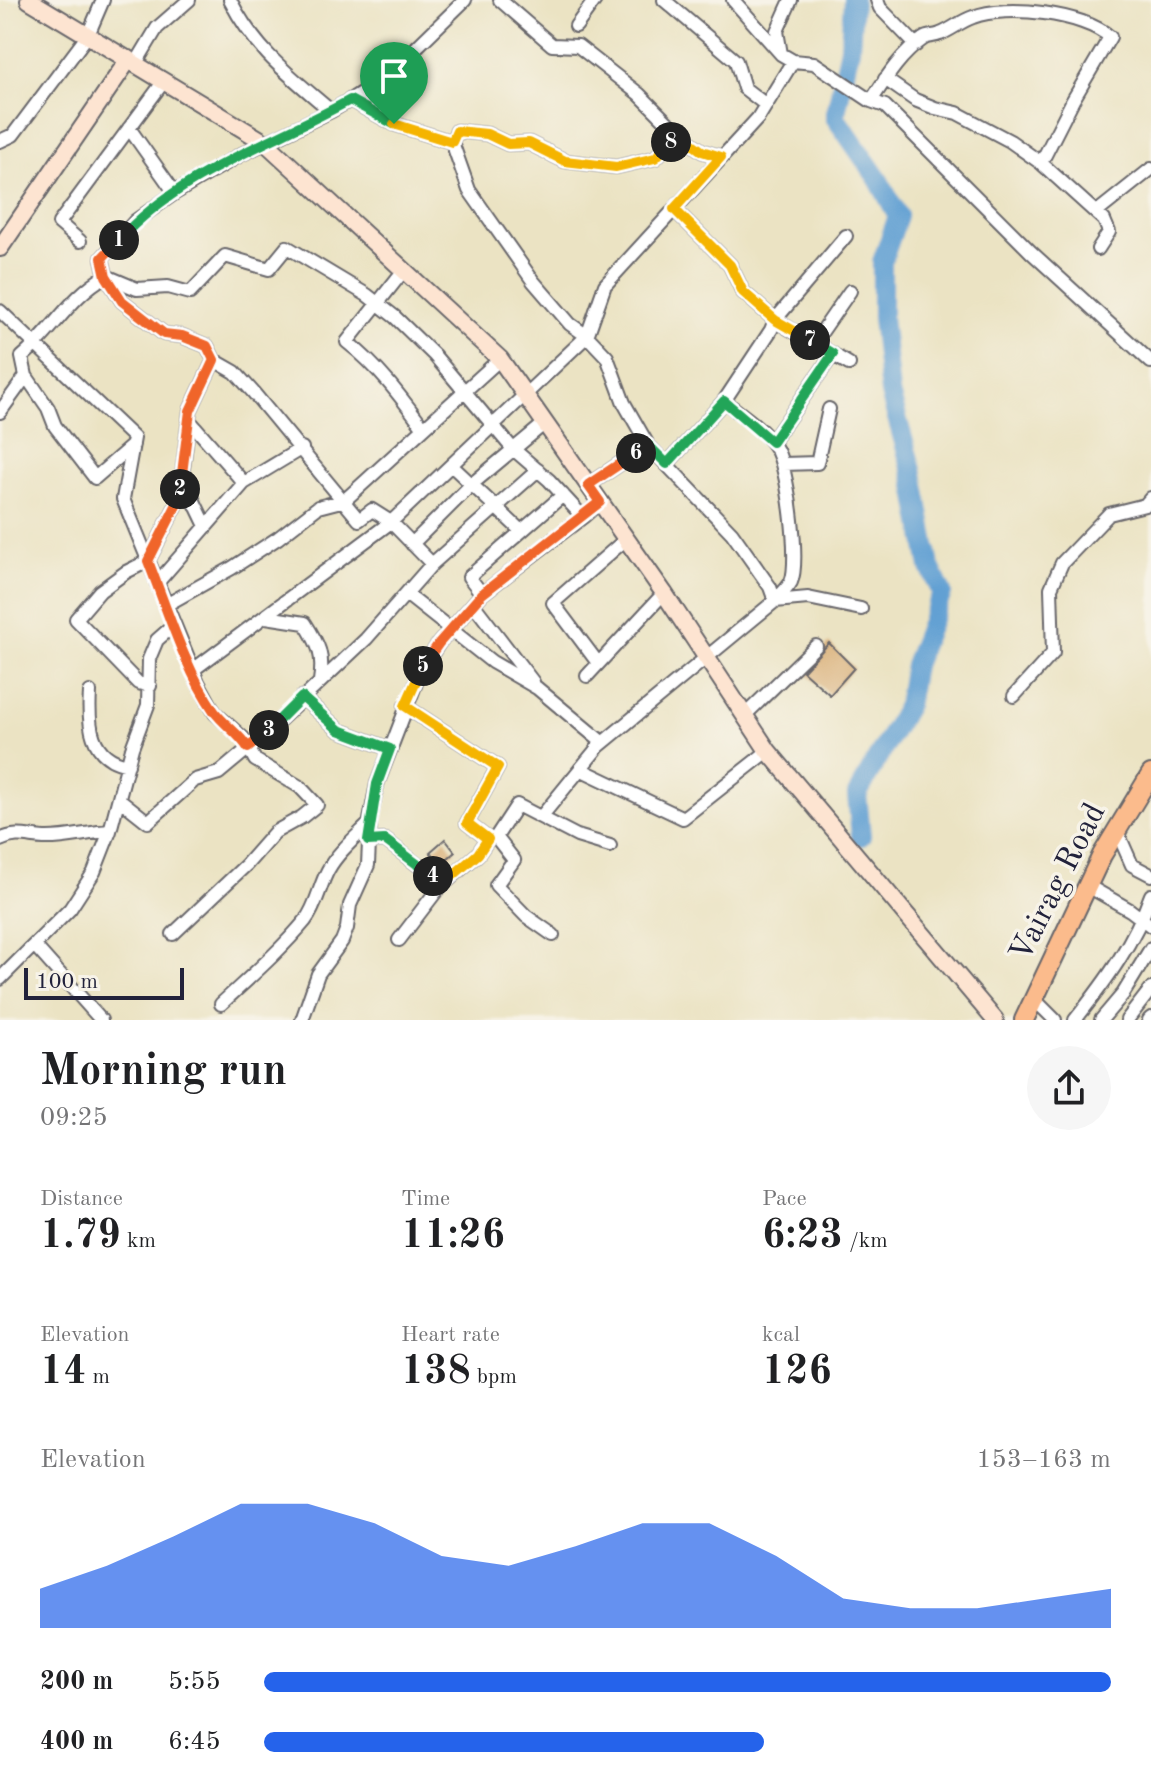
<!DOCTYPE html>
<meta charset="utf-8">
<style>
:root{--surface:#fff;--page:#f6f6f6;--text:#202124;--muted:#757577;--accent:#2563eb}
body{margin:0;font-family:"Old Standard TT",serif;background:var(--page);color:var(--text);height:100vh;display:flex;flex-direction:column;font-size:30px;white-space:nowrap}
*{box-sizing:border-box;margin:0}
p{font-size:26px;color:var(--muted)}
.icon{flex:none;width:44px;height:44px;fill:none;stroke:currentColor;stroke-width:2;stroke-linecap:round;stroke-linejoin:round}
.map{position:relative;height:1020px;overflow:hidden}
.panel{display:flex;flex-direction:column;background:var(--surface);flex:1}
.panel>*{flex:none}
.scale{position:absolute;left:24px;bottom:20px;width:160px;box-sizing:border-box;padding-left:8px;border:4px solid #22223b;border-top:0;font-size:22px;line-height:28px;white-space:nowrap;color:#22223b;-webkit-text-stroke:6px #f7f3e8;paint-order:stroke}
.pin{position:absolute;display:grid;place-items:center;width:68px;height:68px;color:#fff;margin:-82px -34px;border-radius:50% 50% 50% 0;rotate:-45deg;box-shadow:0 0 8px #0007}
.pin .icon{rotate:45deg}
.km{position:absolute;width:40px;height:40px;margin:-20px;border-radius:50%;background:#222;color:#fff;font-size:22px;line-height:40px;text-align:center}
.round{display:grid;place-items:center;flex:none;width:84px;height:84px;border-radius:42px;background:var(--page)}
.headline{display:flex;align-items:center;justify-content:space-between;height:136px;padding:0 40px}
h1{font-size:44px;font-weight:700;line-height:60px}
.stats{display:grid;grid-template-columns:repeat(3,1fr);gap:12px;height:136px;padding:8px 40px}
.stats div{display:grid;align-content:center}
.stats b{font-size:40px;font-weight:700}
.stats small{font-size:22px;font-weight:400}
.stats p{font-size:22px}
.chart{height:224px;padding:16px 40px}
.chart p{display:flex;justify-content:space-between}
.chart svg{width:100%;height:144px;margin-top:8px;fill:var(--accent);opacity:.7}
ul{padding:0 40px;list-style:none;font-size:26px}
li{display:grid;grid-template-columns:128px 96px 1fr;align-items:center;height:60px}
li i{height:20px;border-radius:10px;background:var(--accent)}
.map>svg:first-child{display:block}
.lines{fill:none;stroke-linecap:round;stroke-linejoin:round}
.river{stroke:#62a0d3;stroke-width:20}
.building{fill:#dbb47f}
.street-casing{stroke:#68666b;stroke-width:16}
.secondary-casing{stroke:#68666b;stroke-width:20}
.primary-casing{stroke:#68666b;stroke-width:22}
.street{stroke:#fff;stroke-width:12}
.secondary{stroke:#fde4d1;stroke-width:16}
.primary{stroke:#fbbb8c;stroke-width:18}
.split-1-casing{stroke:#fff;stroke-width:16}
.split-2-casing{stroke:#fff;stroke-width:16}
.split-3-casing{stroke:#fff;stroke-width:16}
.split-4-casing{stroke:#fff;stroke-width:16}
.split-5-casing{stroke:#fff;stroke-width:16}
.split-6-casing{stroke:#fff;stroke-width:16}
.split-7-casing{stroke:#fff;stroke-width:16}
.split-8-casing{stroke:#fff;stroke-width:16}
.split-9-casing{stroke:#fff;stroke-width:16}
.split-1{stroke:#22a559;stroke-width:10}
.split-2{stroke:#f0652b;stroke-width:10}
.split-3{stroke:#f0652b;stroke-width:10}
.split-4{stroke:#22a559;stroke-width:10}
.split-5{stroke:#f5b400;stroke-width:10}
.split-6{stroke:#f0652b;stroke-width:10}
.split-7{stroke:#22a559;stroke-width:10}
.split-8{stroke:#f5b400;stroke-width:10}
.split-9{stroke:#f5b400;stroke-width:10}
.labels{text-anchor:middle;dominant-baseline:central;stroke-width:7;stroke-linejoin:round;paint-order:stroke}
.street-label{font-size:32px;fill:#22223b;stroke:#f7f3e8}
</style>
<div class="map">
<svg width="1151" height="1020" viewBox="0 0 1151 1020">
<rect width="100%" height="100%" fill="#f7f3e8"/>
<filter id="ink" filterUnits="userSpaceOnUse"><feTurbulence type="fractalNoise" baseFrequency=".0125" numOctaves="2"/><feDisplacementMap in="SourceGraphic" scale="16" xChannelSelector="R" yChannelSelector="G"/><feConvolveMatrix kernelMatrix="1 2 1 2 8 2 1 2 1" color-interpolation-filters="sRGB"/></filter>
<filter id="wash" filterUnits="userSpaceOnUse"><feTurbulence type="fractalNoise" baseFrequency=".006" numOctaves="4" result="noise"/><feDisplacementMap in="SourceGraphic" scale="32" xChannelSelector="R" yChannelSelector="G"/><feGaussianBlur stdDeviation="1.8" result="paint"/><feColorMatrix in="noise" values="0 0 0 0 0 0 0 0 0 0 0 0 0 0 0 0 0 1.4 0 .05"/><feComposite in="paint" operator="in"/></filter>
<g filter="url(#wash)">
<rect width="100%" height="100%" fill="#ebe3c3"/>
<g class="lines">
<!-- river -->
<path class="river" d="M853 0 850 48 835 117 878 179 898 216 882 262V317L890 393 913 474 930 567 942 593 914 665 907 706 857 795 861 836"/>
</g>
<g id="blocks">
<!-- building -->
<path class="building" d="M829 643 854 668 830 695 803 671Z
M445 839 455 852 441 864 430 852Z"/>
</g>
</g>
<g filter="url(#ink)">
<use href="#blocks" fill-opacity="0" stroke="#68666b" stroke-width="2"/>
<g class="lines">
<!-- street casing -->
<g class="street-casing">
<path id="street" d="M500 0 552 45 578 46 639 94 679 134
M664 0 736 61 744 88 766 105
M733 0 781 54 793 61 814 63 871 101 885 106 1031 252 1151 362
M877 0 880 8 916 45
M576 26 595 0
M781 54 777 31 791 0
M136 63 157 28 189 0
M885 79 915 100 935 108 957 113 1010 141 1041 163 1104 220 1109 232 1098 249
M350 100 387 76 465 0
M871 101C886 78 900 55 923 39 928 35 934 37 940 34 951 30 961 21 973 17 1007 4 1083 13 1110 37L1073 100 1041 163
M129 128 175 193
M0 141 13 135 88 35 103 0
M452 142 457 131 487 134 508 144 529 143 565 161 616 167 655 158 679 134 702 151 721 157
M674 209 730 265 743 292 775 320 771 330 724 401
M1097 212 1151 169
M846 236 775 320 849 364
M80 241 59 223 164 81
M404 270 347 342C378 366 401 397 424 428L500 359
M106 276 137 289 168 287 190 293 225 256 269 269 287 247 367 295 395 317 434 355 512 448 549 480 583 517 600 502
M106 276 122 301 164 334 182 336 207 346 214 360 190 411 179 500 148 561 126 572 100 591 76 619 138 683 150 686
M0 311 134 438 123 499 198 682 215 713 243 738 255 760 300 787 317 805 302 817 275 832 246 865 173 934
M814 343 850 291
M214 360 235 372 253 392 359 520 372 510 391 522 587 336 570 324 533 281 469 190 452 142 394 124 350 100 331 111C288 74 256 51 230 0
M26 376 48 408 55 426 95 478 133 445
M0 412 26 376 22 357C52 332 71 295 106 276L102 258 135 221 175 193 240 155 331 111
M772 442 833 354
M667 464 724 401C742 415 763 428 775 447 788 465 800 562 791 582 787 589 780 595 775 601
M783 464 817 463 829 409
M451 465 520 530
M244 483 302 448
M588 485 648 445
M179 500 193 499 206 526
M412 544 472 484 545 423
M157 583 244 483 189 420
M406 594 492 662 537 688 603 743
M482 594 469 577 563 495
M775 601 808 598 861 609
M166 605 232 568 278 538 318 507 345 500 424 428
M474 605 533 682
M266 617 305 623C319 645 324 655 320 681
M598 663 553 603 626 539
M193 670 391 522 432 564
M587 676 664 593
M90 692C88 723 89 758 128 765
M1014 696 1053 653 1051 588 1062 563 1109 514 1145 505 1151 498
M302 697 339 730 390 749
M745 715 816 646
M580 769 683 818 768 751
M119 799 148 822 195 780 219 773 263 736 366 639 432 564 538 470
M541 817 599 746 775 601 770 587 732 533 648 445 624 403 607 357 587 336 605 285 758 118 793 61
M1117 831 1132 865 1151 875
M0 840C17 832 27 837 44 838 66 839 88 832 110 831
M368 841 385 840 443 884
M1088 886 1130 910 1151 926
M553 935 526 916 496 885 514 860 496 837 517 805 577 836 610 846
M399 940 438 889 478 854 488 839 467 823 498 767 405 706
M35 946 101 1020
M0 979 70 909 94 872 110 831 132 748 148 705 149 659 157 640 174 625
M1034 999 1055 1020
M221 1004C250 977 280 951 305 921 317 905 319 887 328 870 338 852 355 838 369 824
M302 1020 318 974 342 941 347 928 350 905 368 865 370 820 377 784 421 670 439 643 482 594 583 517
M1075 1020C1106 981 1134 943 1151 895
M1101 1020 1123 994 1151 948
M1127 1020 1151 989
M1149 1020 1151 1018"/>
</g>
<!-- secondary casing -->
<g class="secondary-casing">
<path id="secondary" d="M29 0 266 143 500 359 664 593 768 751 995 1020
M0 248 129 59"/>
</g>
<!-- primary casing -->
<g class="primary-casing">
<path id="primary" d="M1024 1020 1102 855 1151 774"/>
</g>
<!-- street -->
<use href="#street" class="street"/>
<!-- secondary -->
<use href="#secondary" class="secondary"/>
<!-- primary -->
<use href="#primary" class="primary"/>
</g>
</g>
<g class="lines" filter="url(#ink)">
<!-- split-1 casing -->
<g class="split-1-casing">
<path id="split-1" d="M119 240C179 173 273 143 350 100L394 124"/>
</g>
<!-- split-2 casing -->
<g class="split-2-casing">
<path id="split-2" d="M119 240 102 258 106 276 122 301 164 334 182 336 207 346 214 360 190 411 180 489"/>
</g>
<!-- split-3 casing -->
<g class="split-3-casing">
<path id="split-3" d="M180 489 179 500 148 561C167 609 185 669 214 711 224 725 239 733 248 748L269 730"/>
</g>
<!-- split-4 casing -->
<g class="split-4-casing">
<path id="split-4" d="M269 730 302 697 339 730 390 749 377 784 368 841 385 840 433 876"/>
</g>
<!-- split-5 casing -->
<g class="split-5-casing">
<path id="split-5" d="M423 666 405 706 498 767 467 823 488 839 478 854 443 884 433 876"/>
</g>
<!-- split-6 casing -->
<g class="split-6-casing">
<path id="split-6" d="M423 666 439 643 482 594 600 502 588 485 636 453"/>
</g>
<!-- split-7 casing -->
<g class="split-7-casing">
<path id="split-7" d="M636 453 648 445 667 464 724 401 772 442 833 354 810 340"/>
</g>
<!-- split-8 casing -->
<g class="split-8-casing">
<path id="split-8" d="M671 142 679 134 702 151 721 157 674 209 730 265 743 292 775 320 810 340"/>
</g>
<!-- split-9 casing -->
<g class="split-9-casing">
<path id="split-9" d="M394 124 452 142 457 131 487 134 508 144 529 143 565 161 616 167 655 158 671 142"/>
</g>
<!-- split-1 -->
<use href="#split-1" class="split-1"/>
<!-- split-2 -->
<use href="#split-2" class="split-2"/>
<!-- split-3 -->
<use href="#split-3" class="split-3"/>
<!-- split-4 -->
<use href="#split-4" class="split-4"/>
<!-- split-5 -->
<use href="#split-5" class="split-5"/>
<!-- split-6 -->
<use href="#split-6" class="split-6"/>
<!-- split-7 -->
<use href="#split-7" class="split-7"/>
<!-- split-8 -->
<use href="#split-8" class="split-8"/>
<!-- split-9 -->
<use href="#split-9" class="split-9"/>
</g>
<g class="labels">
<!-- street labels -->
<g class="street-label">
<text transform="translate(1059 883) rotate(-63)">Vairag Road</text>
</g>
</g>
</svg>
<div class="scale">100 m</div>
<div class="pin" style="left:394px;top:124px;background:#1e9e55"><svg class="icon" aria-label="arrive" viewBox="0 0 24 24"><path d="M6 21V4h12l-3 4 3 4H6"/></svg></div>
<b class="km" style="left:119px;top:240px">1</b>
<b class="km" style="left:180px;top:489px">2</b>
<b class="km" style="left:269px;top:730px">3</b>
<b class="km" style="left:433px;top:876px">4</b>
<b class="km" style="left:423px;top:666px">5</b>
<b class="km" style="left:636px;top:453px">6</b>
<b class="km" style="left:810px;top:340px">7</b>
<b class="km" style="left:671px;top:142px">8</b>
</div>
<section class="panel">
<div class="headline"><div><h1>Morning run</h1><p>09:25</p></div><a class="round"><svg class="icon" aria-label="share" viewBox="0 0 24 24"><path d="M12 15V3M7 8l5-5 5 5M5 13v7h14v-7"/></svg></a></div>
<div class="stats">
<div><p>Distance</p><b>1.79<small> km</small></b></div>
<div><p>Time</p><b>11:26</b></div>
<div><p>Pace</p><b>6:23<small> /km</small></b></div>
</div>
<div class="stats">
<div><p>Elevation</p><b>14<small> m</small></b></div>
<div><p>Heart rate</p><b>138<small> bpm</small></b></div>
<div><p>kcal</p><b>126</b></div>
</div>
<div class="chart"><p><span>Elevation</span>153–163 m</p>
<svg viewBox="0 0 160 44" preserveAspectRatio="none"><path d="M0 44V32L10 25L20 16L30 6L40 6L50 12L60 22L70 25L80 19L90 12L100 12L110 22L120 35L130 38L140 38L150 35L160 32V44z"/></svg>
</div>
<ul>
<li><b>200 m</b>5:55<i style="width:100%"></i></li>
<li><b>400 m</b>6:45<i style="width:59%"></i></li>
</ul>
</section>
